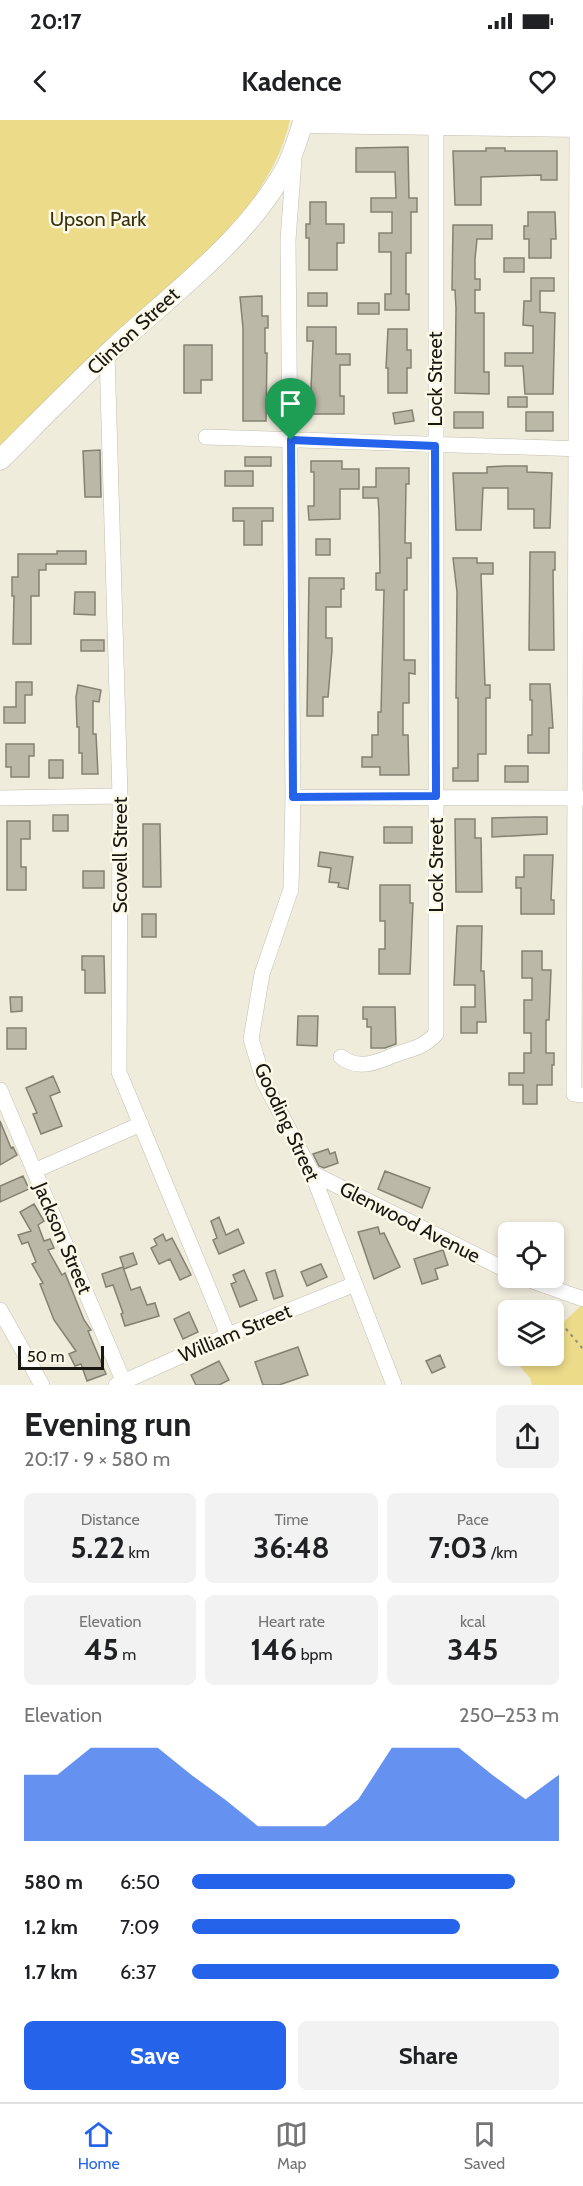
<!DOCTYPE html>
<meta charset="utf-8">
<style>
:root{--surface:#fff;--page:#f2f2f2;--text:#202124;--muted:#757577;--line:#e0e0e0;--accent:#2563eb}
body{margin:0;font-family:Cabin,sans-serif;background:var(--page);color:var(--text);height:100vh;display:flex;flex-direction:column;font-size:22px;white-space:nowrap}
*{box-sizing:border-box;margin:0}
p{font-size:20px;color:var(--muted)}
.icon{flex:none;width:33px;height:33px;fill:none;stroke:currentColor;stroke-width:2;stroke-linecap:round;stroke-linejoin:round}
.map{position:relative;height:1265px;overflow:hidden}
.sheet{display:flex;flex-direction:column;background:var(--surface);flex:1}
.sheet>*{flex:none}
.buttons{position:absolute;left:498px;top:1102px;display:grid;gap:12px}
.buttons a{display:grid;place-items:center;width:66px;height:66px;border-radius:9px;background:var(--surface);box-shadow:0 3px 9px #0003;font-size:30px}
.scale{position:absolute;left:18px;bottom:15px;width:86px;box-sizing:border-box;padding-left:6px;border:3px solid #181712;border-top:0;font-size:16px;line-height:21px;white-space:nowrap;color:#181712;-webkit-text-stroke:4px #fcf9e9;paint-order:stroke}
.pin{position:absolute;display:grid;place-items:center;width:51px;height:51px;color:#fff;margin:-62px -26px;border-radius:50% 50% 50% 0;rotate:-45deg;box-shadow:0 0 6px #0007}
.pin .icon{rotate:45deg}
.round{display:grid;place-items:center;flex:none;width:63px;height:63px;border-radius:9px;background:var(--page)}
.head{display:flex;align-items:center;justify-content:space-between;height:102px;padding:0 24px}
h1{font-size:33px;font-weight:700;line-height:45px}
.metrics{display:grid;grid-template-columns:repeat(3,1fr);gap:9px;height:102px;padding:6px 24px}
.metrics div{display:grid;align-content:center;border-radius:9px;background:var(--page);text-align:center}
.metrics b{font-size:30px;font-weight:700}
.metrics small{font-size:16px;font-weight:400}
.metrics p{font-size:16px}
.chart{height:168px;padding:12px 24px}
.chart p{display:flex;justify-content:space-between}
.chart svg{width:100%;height:108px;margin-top:6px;fill:var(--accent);opacity:.7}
.cta{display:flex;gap:12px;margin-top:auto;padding:12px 24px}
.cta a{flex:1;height:69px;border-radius:9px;background:var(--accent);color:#fff;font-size:24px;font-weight:700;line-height:69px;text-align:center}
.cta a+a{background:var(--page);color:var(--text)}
ul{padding:0 24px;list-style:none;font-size:20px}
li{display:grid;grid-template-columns:96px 72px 1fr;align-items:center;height:45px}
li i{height:15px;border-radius:8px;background:var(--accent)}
.status{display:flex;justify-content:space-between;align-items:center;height:42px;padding:0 30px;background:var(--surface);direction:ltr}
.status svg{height:16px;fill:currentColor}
header{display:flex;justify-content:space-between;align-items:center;height:78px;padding:0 24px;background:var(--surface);font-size:27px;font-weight:700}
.tab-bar{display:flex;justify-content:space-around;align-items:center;height:84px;border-top:2px solid var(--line);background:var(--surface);font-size:16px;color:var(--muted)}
.tab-bar a{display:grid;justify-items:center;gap:3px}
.tab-bar .on{color:var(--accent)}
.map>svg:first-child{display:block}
.green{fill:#ecdb89}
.building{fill:#bbb8a8;stroke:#848173;stroke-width:1.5}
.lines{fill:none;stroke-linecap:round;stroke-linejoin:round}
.minor-casing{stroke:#c2bfb0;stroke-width:16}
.major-casing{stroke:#c2bfb0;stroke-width:21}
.path{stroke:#908d82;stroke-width:2;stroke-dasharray:3 4.5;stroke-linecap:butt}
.minor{stroke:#fff;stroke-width:15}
.major{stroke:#fff;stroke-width:20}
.route-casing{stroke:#fff;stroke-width:12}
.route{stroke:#2563eb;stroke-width:8}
.labels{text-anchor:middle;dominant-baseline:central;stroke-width:5;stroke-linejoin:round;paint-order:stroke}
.park-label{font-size:20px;fill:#38310b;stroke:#fcf9e9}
.street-label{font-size:20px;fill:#181712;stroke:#fcf9e9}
</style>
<div class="status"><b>20:17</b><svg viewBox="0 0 49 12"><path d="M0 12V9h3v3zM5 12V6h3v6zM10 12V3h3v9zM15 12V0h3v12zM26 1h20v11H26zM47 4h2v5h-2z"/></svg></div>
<header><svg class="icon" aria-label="back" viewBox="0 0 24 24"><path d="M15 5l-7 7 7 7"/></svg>Kadence<svg class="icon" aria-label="heart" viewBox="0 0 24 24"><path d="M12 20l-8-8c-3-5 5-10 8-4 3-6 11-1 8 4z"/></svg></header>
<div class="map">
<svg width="583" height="1265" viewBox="0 0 583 1265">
<rect width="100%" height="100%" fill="#efecdc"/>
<!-- green -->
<path class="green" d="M0 0H290C281 40 259 72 235 104L0 333Z
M583 1184V1265H532L530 1258 518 1244 526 1236H554V1211Z"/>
<!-- building -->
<path class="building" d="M408 27 409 78H417V92H411V133H406V174H409V190H385V174H391V132H379V113H392V92H371V78H396L395 52H356V28Z
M486 28H505V31H557V60H541V55L481 57V85H455L453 31H486Z
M310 82H326V104H344V123H337V150H309V118H306V104H310Z
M528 92H555L556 119H551V138H529V119H524V106H528Z
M453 105H492V119H477L475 139V159H480V170H475V193H484V252H489V274L455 273 456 188 455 170H452Z
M504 138H524V152H504Z
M531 158H554V171H540V192L555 193 553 274H525L523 246H505V233H533V206L523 205 524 181H531Z
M308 173H327V186H308Z
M262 176V196H268V208H265V233H267L266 301H243V208L240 177Z
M358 183H379V194H358Z
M307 207H336V234H350V245H340V276H344V294H310L313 221H307Z
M388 209H407V230H411V248H407V273H388V248H386Z
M184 225H212V260H201V273H184Z
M508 277H527V287H508Z
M412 290 414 301 395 304 393 293Z
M454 292H483V308H454Z
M526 292H553V311H526Z
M100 330 101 377H85L83 331Z
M245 337H271V346H245Z
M311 341H342V349H359V369H340V399L309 400 308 386H314V352H311Z
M506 346H527V352L552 353 550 408H534V389H508V368H483L481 410H456L453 353H487V347Z
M376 348H409V364H406L405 423H411V438H407V470H404V540H415V554L409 553V583H403V615H408L409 655H380V647H362V637H372V615H378V592H381L384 470H376V453H380L379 392 378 378H363V367H376Z
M225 351H253V366H225Z
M233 388H273V401H262V425H244V401H233Z
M316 419H330V435H316Z
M57 431H86V444H46V450H39V476H31V524H13L14 476H12V457H18V434H57Z
M530 432H555V450H553L554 530H529Z
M453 438H477V443H493V454H481L485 565H490V578H486V634H478V661H453V648H458V578H456L457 472Z
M309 458H344V469H341V487H326V518H332V530L328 577H323V596H307Z
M75 472H95V495L74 494Z
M81 520H104V531H81Z
M16 562H32V575H25V603H4V587H16Z
M530 564H550L553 608H549V633H528V615H532V580H530Z
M78 565 101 570 99 582 93 581V614H96L98 654H82V633H79V607H77L76 577Z
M6 624H34V636H29V657H11V647H6Z
M49 640H63V658H49Z
M505 646H528V662H505Z
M53 695H68V711H53Z
M534 697H547V714L492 717V698Z
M455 699H475V718H481L482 772H456Z
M7 701H30V719H21V747H26V770H7Z
M143 704H160L161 767H143Z
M384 707H412V723H384Z
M320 732 353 737 348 769 338 767 339 763 329 762 331 748 318 746Z
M524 735H553L551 780H554V794H521V768H516V757H524Z
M83 751H104V768H83Z
M380 765H410V783H413L410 854H379V829H385V801H380Z
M142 794H156V817H142Z
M457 806H482L481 851H484L486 902H477V913H461V887H475V865H454Z
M522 831H542V850H551L549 900H546V933H554V945H552V965H537V984H523V965H509V953H524V933H531V913H524V880H532V858H522Z
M82 836H104L105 873H85V850H82Z
M10 877H22V891L11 892Z
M363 887H395L396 924 385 928H371V907H367V899H363Z
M298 896H318L317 926 297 925Z
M7 908H26V929H7Z
M53 956 60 972 50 976 62 1006 41 1014 33 994 37 993 26 968Z
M0 1001 11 1028 13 1027 17 1035 0 1045Z
M328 1029 330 1034 335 1032 338 1043 324 1048 319 1046 313 1034Z
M385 1051 430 1068 422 1088 378 1069Z
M23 1056 29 1069 0 1082V1066Z
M34 1084 44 1101 38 1105 44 1121 50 1119 54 1128 48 1130 62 1155 65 1153 84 1200 91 1210 88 1211 106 1254 87 1261 81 1244 75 1246 69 1234 76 1231 54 1200 40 1164 43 1163 32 1144 36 1142 28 1122 22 1124 18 1115 31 1111 20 1092Z
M219 1097 226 1115 238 1109 244 1123 219 1134 213 1120 217 1118 211 1101Z
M378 1107 380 1114 384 1113 400 1147 374 1159 358 1112Z
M163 1114 166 1121 172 1118 191 1155 180 1160 170 1139 159 1144 151 1128 157 1125 154 1119Z
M443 1130 448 1145 435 1149 438 1159 422 1164 414 1139Z
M133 1133 137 1144 124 1149 120 1137Z
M321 1144 327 1157 307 1166 301 1152Z
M123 1147 131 1170 140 1167 147 1185 155 1183 159 1196 125 1206 121 1194 123 1193 113 1165 106 1167 102 1154Z
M244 1150 257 1180 240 1187 231 1164 236 1162 233 1155Z
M275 1150 283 1176 274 1179 266 1153Z
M189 1192 198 1212 183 1219 174 1199Z
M298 1227 308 1255 279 1265H263L255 1242Z
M440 1235 445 1247 432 1253 426 1241Z
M219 1241 229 1260 219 1265H196L191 1255Z"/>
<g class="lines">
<!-- minor casing -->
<g class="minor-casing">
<path id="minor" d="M577 7 574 974 583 975
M294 39 288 120 293 677 291 769 262 854 251 919 264 962 312 1053 394 1265
M107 234 120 676 119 952 228 1215
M206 317 583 329
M293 677 583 678
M0 678 120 676
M341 937C358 950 376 943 394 935 413 928 421 929 436 914V0
M0 970 125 1265
M34 1051 141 1004
M312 1053 508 1151
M524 1158 583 1179
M0 1190 42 1265
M116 1265 228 1215 355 1164"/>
</g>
<!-- major casing -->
<g class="major-casing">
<path id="major" d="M0 340C39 301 77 262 118 224 177 170 248 118 287 46 294 32 298 17 303 3L583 7"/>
</g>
<!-- path -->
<path class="path" d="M561 1203 583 1229"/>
<!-- minor -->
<use href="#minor" class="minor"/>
<!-- major -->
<use href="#major" class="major"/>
</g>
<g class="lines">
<!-- route casing -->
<g class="route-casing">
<path id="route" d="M291 320 435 326 436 676 293 677Z"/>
</g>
<!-- route -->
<use href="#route" class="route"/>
</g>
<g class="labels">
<!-- park labels -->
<g class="park-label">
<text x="98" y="99">Upson Park</text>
</g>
<!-- street labels -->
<g class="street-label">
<text transform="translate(133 211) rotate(-43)">Clinton Street</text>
<text transform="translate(435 259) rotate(-90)">Lock Street</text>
<text transform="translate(120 735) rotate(-90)">Scovell Street</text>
<text transform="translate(436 745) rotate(-90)">Lock Street</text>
<text transform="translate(287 1002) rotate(65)">Gooding Street</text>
<text transform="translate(410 1102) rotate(27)">Glenwood Avenue</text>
<text transform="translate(63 1118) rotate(67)">Jackson Street</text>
<text transform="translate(235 1213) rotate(-23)">William Street</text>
</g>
</g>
</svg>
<div class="buttons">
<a><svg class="icon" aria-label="locate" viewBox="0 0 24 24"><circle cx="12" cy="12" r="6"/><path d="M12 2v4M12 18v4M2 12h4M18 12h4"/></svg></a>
<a><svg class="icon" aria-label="layers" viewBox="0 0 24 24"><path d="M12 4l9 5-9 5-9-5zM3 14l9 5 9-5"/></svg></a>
</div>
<div class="scale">50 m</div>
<div class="pin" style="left:291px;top:320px;background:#1e9e55"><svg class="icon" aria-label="arrive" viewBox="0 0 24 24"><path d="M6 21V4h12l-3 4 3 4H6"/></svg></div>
</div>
<section class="sheet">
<div class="head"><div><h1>Evening run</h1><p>20:17 · 9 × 580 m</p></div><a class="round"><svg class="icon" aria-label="share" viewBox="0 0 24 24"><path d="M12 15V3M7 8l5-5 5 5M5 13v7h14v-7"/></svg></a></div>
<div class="metrics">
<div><p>Distance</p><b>5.22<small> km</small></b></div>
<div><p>Time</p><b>36:48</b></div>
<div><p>Pace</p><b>7:03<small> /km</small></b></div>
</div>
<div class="metrics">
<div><p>Elevation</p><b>45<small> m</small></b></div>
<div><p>Heart rate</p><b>146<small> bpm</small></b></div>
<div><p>kcal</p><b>345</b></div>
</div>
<div class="chart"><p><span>Elevation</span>250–253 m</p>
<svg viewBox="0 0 160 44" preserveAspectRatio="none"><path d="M0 44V17L10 17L20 6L30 6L40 6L50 17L60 27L70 38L80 38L90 38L100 27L110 6L120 6L130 6L140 17L150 27L160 17V44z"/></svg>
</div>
<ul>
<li><b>580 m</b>6:50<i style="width:88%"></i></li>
<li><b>1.2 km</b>7:09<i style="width:73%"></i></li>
<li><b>1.7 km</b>6:37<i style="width:100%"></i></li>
</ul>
<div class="cta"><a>Save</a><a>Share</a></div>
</section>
<nav class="tab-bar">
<a class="on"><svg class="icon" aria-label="home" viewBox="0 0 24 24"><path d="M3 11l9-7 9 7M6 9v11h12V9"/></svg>Home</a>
<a><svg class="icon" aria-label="map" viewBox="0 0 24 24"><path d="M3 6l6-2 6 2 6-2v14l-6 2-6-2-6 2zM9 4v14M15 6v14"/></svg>Map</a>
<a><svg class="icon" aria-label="saved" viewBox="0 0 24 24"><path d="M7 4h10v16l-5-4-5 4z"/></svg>Saved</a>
</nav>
